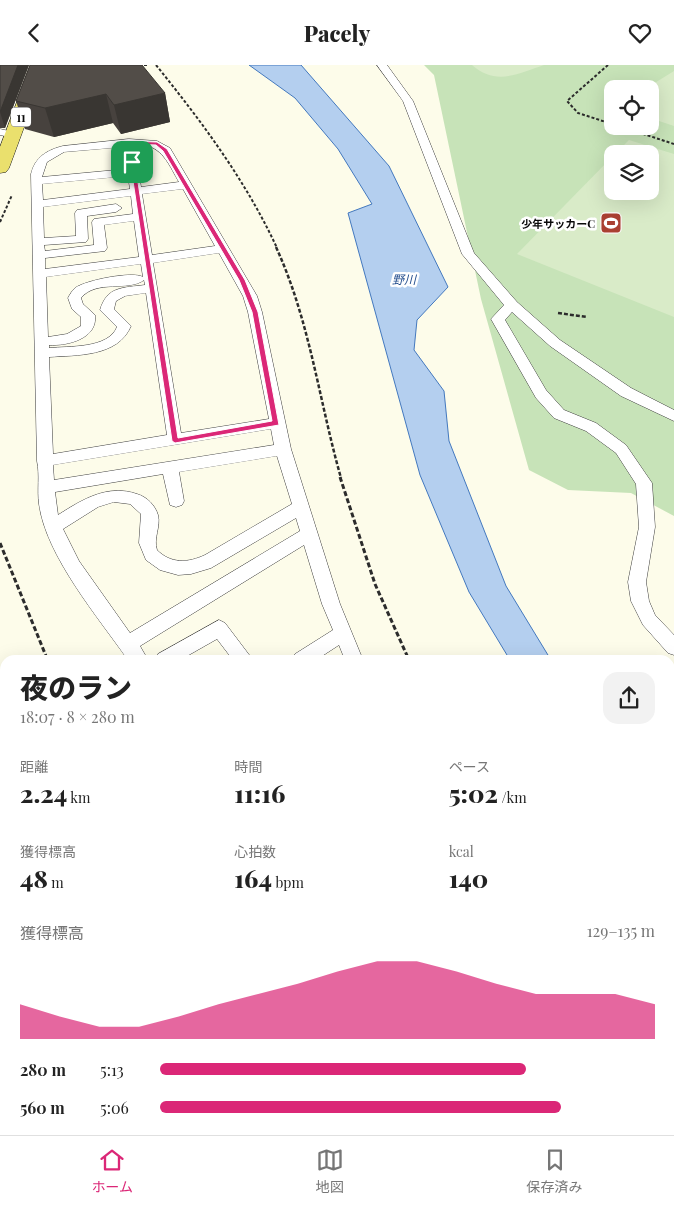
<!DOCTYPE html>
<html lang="ja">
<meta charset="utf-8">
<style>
:root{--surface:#fff;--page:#f2f2f2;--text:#222;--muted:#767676;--line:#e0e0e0;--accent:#db2777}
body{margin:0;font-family:"Playfair Display","Noto Sans JP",serif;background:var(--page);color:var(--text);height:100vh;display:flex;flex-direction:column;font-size:19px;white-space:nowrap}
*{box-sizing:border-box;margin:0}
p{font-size:16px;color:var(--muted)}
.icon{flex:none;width:28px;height:28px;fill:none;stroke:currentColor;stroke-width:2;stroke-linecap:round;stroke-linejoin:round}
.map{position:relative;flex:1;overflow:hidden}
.sheet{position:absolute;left:0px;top:590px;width:675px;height:480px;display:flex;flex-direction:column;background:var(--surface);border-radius:15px 15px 0 0;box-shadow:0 5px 20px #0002}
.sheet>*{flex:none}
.tools{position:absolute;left:604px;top:15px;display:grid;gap:10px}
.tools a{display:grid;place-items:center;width:55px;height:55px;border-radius:10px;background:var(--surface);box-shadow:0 5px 20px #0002;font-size:25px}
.pin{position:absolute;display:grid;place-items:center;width:42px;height:42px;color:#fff;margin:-21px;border-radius:10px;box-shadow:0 2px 8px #0006}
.round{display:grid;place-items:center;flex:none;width:52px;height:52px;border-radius:15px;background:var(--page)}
.overview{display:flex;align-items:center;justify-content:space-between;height:85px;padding:0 20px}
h1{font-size:28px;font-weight:800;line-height:38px}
.stats{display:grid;grid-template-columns:repeat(3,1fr);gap:8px;height:85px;padding:5px 20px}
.stats div{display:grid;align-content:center}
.stats b{font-size:25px;font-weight:800}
.stats small{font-size:14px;font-weight:400}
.stats p{font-size:14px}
.chart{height:140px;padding:10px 20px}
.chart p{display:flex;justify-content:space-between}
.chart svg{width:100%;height:90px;margin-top:5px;fill:var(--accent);opacity:.7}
ul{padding:0 20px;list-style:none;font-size:16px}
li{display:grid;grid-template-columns:80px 60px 1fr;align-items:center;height:38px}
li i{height:12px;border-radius:6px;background:var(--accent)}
header{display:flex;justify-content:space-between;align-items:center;height:65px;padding:0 20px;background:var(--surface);font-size:22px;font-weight:800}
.tabs{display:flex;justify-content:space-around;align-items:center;height:70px;border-top:1px solid var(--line);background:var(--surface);font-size:14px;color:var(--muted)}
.tabs a{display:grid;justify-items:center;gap:2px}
.tabs .active{color:var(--accent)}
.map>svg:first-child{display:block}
.green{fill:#c7e3b8;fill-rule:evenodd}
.pitch{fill:#d9ebc8}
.water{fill:#b4cfef;stroke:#4378be}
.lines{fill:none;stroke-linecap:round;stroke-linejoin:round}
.lane-casing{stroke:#3d3d3d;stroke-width:1}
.street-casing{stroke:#3d3d3d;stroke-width:1}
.secondary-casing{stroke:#2c2c2c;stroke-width:1}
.primary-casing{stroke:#1b1b1b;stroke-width:1}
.path-far3{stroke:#2c2c2c;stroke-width:2;stroke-dasharray:3 2;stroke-linecap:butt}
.path-far2{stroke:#2c2c2c;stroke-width:2.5;stroke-dasharray:4 2;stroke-linecap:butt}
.path-far1{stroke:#2c2c2c;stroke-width:3;stroke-dasharray:5 2.5;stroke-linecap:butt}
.path{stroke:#2c2c2c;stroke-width:4;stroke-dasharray:6 3;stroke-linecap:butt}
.lane{fill:#fff;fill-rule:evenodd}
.street{fill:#fff;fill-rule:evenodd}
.secondary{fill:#f2f6ab;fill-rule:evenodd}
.primary{fill:#eae06d;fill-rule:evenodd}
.wall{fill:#47423e}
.shaded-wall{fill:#393632}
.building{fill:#524d48;stroke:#393632}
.route{fill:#db2777;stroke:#fff;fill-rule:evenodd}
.labels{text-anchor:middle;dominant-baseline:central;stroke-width:5;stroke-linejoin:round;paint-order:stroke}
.far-poi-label{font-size:11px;font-weight:bold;fill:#0a0a0a;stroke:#fff;text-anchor:end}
.shield{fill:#fff;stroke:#545454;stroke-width:1}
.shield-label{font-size:12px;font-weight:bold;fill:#0a0a0a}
.far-water-label{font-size:12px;font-style:italic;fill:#224d8d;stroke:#fff}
</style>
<header><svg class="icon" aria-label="back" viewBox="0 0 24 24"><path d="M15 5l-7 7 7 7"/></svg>Pacely<svg class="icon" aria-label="heart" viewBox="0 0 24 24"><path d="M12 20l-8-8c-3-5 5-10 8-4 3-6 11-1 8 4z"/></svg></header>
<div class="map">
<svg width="674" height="1070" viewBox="0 0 674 1070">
<rect width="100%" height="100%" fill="#fdfcea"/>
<!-- green -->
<path class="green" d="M424 0H674V451L631 428 568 425 529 405 481 234 434 10ZM612 24H650V61H612ZM612 89H650V126H612Z"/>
<!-- pitch -->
<path class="pitch" d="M472 0H544C517 9 496 21 472 0Z
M674 6V61L650 53V24H645Z
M629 75 674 89V252L517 189 612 92V126H650V89H615Z"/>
<!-- water -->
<path class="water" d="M249 0H301L389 101 448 222 417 255 414 285 444 326 449 376 506 521 551 595H510L469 527 420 410 348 148 372 139 338 84 295 33Z
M670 751 674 755V819L670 815Z"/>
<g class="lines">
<!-- lane casing -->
<g class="lane-casing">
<path id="lane" d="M377 0H387L413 36 474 188 517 237 560 275 631 323 674 345V356L621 331 550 281 512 247 505 255 546 325 564 345 596 358 626 380 652 418 655 462 646 517 649 536 655 550 674 570V590L668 588 643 560 631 536 628 517 639 462 636 419 616 388 586 366 554 353 536 333 491 254 504 240 462 189 403 36Z
M0 64 18 68 19 70 14 73 0 70Z
M129 74 157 76 170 83 257 231 262 247 291 384 340 539 363 595H345L339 580 316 595H292L295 589 333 565 322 539 304 480 140 581 148 595H128C98 552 46 491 39 439 37 425 40 410 37 396L31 109C35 92 47 85 63 81ZM145 80C164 84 170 102 179 117L141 122 135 81ZM124 82 127 104 42 112 47 97 64 87ZM128 111 130 124 43 135 42 119ZM183 124 215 181 152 190 142 129ZM131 131 133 149 94 154 92 157 94 180 45 186 44 180 86 177 88 174 87 151 116 147 122 143 116 139 77 145 75 148 76 171 44 173 43 142ZM134 156 139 192 45 204V193L105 186 107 183 104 160ZM219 188 243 231 248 247 269 354 181 368 153 198ZM141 199 143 212C133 206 86 215 75 223 72 226 70 229 68 233L72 244 81 252V261L67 269 48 272 46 212ZM144 215 145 220C123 223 107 221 100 245L117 262C108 284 69 281 49 283V280C67 281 98 274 95 250L83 239 81 233C96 214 129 227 144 215ZM146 228 167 370 53 389 49 292C77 290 118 292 131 261L114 244 116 236 125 231ZM271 364 274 380 54 415 53 400ZM277 391 292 439 205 490C188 498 171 499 157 485 153 473 161 462 158 450 155 440 147 432 137 429 108 419 83 434 58 450L55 427 163 409 170 440 176 442 182 440 184 436 179 407ZM114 437 130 439 141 449 139 478 146 495 160 505 178 510 191 509 211 503 296 453 300 466 130 568 79 496 63 464 98 442Z
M219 555 225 558 253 595H233L217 574 180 595H155L158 589Z"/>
</g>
<!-- street casing -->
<g class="street-casing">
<path id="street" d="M408 1065H454L456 1070H410Z"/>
</g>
<!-- secondary casing -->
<g class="secondary-casing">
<path id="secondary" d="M0 1050 5 1052V1065H19L21 1070H0Z
M69 1065H121L119 1070H67Z"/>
</g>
<!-- primary casing -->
<g class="primary-casing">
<path id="primary" d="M31 0H47L9 103 6 107 0 108V82Z
M0 616 5 618V661L0 659Z
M111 1065H151L153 1070H113Z"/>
</g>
<!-- path-far3 -->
<path class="path-far3" d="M144 0H149
M156 0C202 57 246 116 277 183
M608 0 567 36 578 48 612 59
M619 61 674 79
M0 157 12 130"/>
<!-- path-far2 -->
<path class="path-far2" d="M276 182C310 256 319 336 341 413
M558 248 587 252"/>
<!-- path-far1 -->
<path class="path-far1" d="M340 412 375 519 409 595
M0 478 46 591 45 595"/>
<!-- path -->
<path class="path" d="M670 955 674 960
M670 1030 674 1025
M646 1070 648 1065"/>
<!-- lane -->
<use href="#lane" class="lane"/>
<!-- street -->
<use href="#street" class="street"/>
<!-- secondary -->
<use href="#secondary" class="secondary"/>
<!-- primary -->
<use href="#primary" class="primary"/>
</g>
<!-- wall -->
<path class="wall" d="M0 0H29L5 63H0Z
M30 0 165 28 170 57 121 69 113 58 54 72 25 64 16 36Z"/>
<!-- shaded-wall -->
<path class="shaded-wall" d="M18 0H29L5 63 0 47Z
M165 28 170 57 121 69 114 40Z
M106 29 113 58 54 72 45 43Z"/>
<!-- building -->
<path class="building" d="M0 0H18L0 47Z
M30 0H142L165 28 114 40 106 29 45 43 16 36Z
M328 1065H365L364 1070H340Z"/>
<!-- route -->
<path class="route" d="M127 76 157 77 167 84 245 215 258 247 279 360 175 378 172 376ZM132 79 156 80 163 86 239 215 252 247 272 356 178 373Z"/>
<!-- icons -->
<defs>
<g id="stadium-square" transform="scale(1.125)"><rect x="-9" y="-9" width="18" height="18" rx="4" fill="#aa4032" stroke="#fff"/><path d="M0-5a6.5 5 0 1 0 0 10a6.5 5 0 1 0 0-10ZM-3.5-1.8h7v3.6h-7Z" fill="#fff"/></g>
</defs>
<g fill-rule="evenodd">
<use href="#stadium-square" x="611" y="158"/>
</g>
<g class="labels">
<!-- far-poi labels -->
<g class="far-poi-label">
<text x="595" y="158">少年サッカーC</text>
</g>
<!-- shield labels -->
<rect class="shield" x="11" y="42.5" width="20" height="19" rx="4"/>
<g class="shield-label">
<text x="21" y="52">11</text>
</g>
<!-- far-water labels -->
<g class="far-water-label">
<text x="404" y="214">野川</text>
</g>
</g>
</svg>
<div class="tools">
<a><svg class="icon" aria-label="locate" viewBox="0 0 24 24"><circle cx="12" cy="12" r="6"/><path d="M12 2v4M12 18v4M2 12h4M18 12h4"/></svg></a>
<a><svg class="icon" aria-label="layers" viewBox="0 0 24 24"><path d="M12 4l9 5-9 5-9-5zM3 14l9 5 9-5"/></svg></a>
</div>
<div class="pin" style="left:132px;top:97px;background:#1e9e55"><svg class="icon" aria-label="arrive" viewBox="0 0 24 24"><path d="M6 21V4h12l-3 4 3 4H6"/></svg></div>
<section class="sheet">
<div class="overview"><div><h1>夜のラン</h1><p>18:07 · 8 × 280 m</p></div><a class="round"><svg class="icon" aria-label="share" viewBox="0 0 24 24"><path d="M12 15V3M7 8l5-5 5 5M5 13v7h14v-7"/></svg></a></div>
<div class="stats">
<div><p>距離</p><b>2.24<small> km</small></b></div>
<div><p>時間</p><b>11:16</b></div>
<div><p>ペース</p><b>5:02<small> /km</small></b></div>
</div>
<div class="stats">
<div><p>獲得標高</p><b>48<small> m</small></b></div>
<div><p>心拍数</p><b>164<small> bpm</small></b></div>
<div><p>kcal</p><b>140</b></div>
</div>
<div class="chart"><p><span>獲得標高</span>129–135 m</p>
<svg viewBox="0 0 160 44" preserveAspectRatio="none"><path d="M0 44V27L10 33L20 38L30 38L40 33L50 27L60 22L70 17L80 11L90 6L100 6L110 11L120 17L130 22L140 22L150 22L160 27V44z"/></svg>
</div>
<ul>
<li><b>280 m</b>5:13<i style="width:74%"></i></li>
<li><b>560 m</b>5:06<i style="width:81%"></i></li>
</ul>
</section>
</div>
<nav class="tabs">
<a class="active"><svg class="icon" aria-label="home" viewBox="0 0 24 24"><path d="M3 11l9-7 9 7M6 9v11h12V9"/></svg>ホーム</a>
<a><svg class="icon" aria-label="map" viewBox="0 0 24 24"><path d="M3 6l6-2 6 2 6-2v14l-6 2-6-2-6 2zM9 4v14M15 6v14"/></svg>地図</a>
<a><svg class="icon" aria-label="saved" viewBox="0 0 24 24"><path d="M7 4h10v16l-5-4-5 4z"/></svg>保存済み</a>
</nav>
